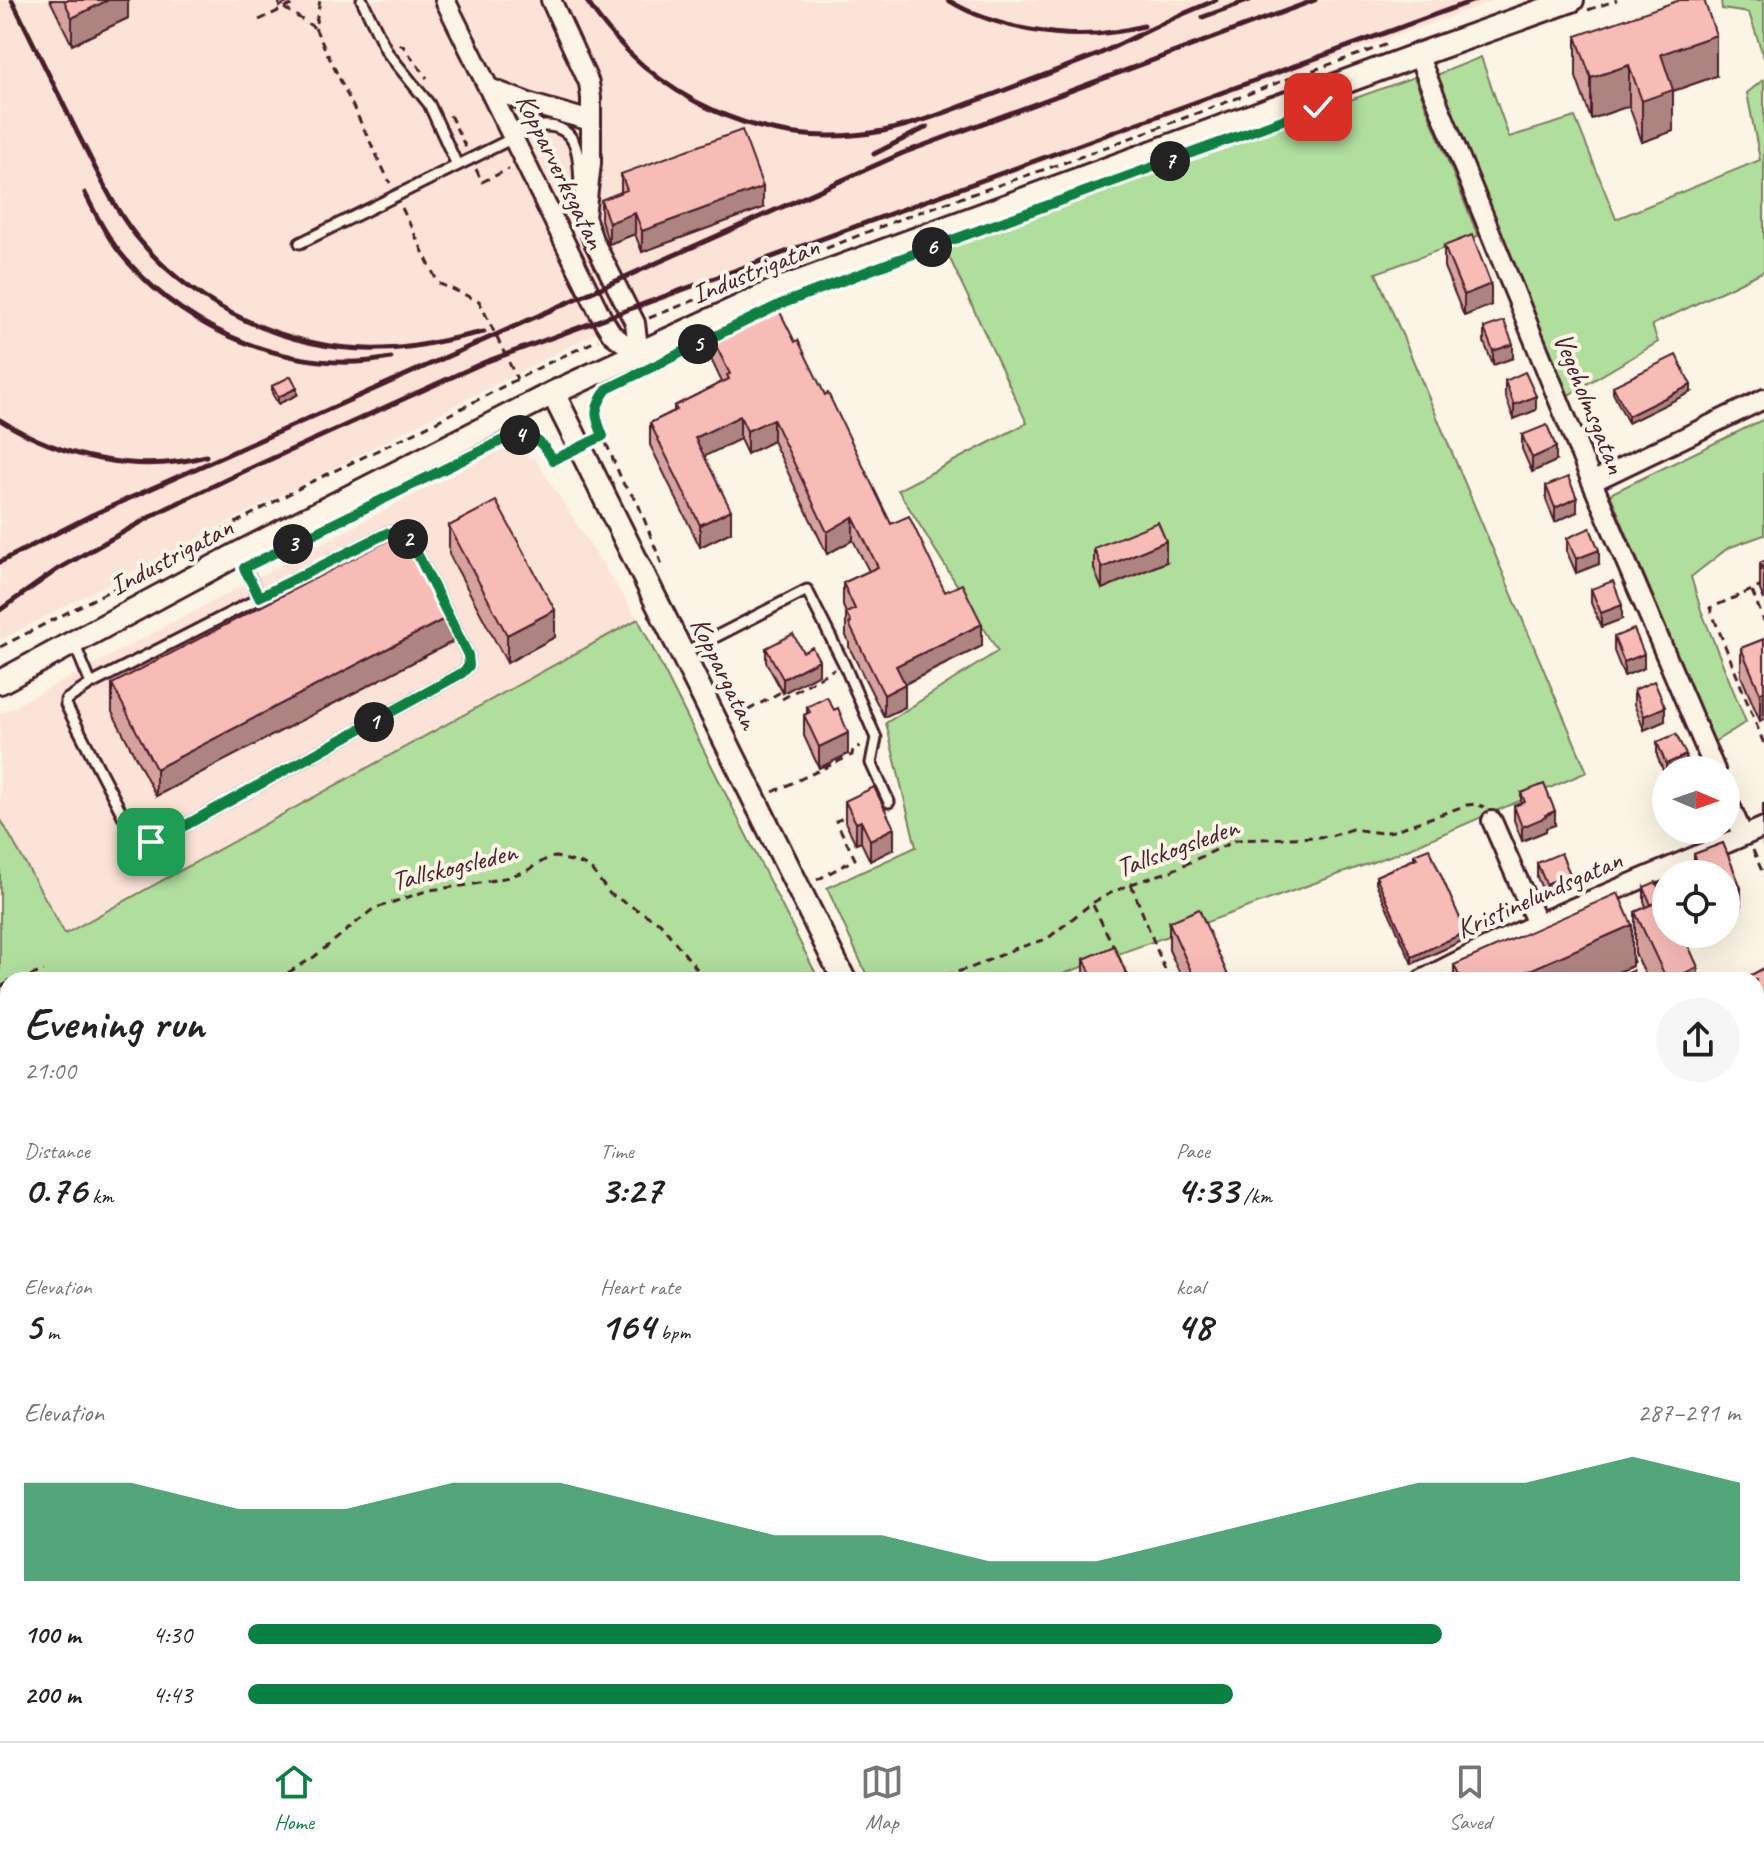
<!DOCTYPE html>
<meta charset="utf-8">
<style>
:root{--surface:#fff;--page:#f6f6f6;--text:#222;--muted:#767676;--line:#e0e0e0;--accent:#0b8043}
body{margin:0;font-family:Caveat,sans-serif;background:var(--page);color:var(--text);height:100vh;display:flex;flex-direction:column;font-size:30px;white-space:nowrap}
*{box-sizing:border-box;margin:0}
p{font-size:26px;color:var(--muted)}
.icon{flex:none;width:44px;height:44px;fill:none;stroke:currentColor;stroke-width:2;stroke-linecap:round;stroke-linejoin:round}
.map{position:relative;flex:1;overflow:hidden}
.panel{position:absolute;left:0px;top:972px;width:1764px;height:770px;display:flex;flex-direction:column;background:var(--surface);border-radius:24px 24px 0 0;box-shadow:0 8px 32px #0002}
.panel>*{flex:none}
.needle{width:52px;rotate:92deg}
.tools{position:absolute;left:1652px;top:756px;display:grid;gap:16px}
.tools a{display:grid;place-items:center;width:88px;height:88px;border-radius:50%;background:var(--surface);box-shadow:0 8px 32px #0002;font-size:40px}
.pin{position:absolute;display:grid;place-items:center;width:68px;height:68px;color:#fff;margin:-34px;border-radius:16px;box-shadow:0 4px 12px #0006}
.km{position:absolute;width:40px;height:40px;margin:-20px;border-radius:50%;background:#222;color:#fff;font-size:22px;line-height:40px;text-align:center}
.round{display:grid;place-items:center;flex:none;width:84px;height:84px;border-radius:42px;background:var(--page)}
.headline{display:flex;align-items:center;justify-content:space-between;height:136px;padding:0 24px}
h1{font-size:44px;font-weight:700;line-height:60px}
.figures{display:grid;grid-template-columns:repeat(3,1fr);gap:12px;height:136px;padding:8px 24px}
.figures div{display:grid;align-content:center}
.figures b{font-size:40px;font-weight:700}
.figures small{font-size:22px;font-weight:400}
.figures p{font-size:22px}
.chart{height:224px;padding:16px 24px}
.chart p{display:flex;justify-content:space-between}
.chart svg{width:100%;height:144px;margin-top:8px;fill:var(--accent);opacity:.7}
ul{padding:0 24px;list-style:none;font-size:26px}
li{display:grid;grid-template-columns:128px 96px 1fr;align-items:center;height:60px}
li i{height:20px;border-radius:10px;background:var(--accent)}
.dock{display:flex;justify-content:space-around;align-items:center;height:112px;border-top:2px solid var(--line);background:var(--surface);font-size:22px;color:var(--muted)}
.dock a{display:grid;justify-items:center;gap:4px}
.dock .current{color:var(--accent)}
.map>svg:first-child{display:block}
.built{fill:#fbe4d7}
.green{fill:#b0de9d;stroke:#7d7e64;stroke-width:2}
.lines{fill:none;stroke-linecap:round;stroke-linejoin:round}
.service-casing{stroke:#4a1f2b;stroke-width:15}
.minor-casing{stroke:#4a1f2b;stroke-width:24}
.tertiary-casing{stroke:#4a1f2b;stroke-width:28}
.path{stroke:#4a1f2b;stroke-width:3;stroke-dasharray:8 6;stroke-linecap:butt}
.service{stroke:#fcf5e5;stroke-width:9}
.minor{stroke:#fcf5e5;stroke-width:18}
.tertiary{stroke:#fcf5e5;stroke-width:22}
.rail{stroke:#4a1f2b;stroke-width:5}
.wall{fill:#d5a29d;stroke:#4a1f2b;stroke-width:2}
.shaded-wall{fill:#ae8480;stroke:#4a1f2b;stroke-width:2}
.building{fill:#f8bcb7;stroke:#4a1f2b;stroke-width:2}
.route-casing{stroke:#fff;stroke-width:16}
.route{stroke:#0b8043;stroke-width:10}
.labels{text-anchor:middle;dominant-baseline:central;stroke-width:8;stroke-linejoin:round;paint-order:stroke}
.street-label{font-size:28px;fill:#4a1f2b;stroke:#fcf5e5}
</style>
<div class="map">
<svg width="1764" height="1741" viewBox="0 0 1764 1741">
<rect width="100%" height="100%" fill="#fcf5e5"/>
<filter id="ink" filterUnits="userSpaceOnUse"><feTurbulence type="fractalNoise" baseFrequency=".0125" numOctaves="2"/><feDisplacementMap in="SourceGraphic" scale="16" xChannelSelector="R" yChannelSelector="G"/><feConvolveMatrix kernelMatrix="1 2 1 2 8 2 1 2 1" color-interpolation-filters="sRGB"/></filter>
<g filter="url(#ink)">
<!-- built -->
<path class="built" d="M0 0H1496L811 246 642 309 0 640Z
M502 448 535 459 638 619 64 935 0 818V714Z"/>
<!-- green -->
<path class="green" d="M1721 0H1764V58L1749 13 1722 9Z
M1481 57 1509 137 1575 117 1616 219 1760 160 1747 93 1764 79V271L1652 325 1658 342 1565 397 1434 76Z
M1414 77 1478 236 1376 273 1587 772 1398 853 1046 980H869L827 888 916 847 886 723 998 651 898 490 1027 423 944 246Z
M1764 419V535L1728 548 1691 577 1701 610 1746 722 1714 742 1610 494Z
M638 619 819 980H8V1319L0 1323V818L65 934Z
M8 1324V1734H250L234 1741H0V1328Z
M1764 1635V1741H1549L1563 1734H1756V1639Z
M514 1734H656L659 1741H497Z"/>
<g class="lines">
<!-- service casing -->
<g class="service-casing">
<path id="service" d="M362 0 387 52 429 104 457 165
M300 243 513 138C522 134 533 127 543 126 583 124 579 166 580 194
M387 533C399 533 404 534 412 543L468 655 469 666 462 673 159 840 143 841 133 835 66 705V700L91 684Z
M238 554 259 597
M74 643 91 684
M682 654 807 590 844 664 876 738 871 763 889 802
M847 1734 848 1737 855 1734
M1186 1734 1189 1741"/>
</g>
<!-- minor casing -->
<g class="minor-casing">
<path id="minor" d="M445 0 602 318 612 334 639 355
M551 0 589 83 591 98V163L585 217 593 240 635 323 639 355
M1418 55 1592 482 1715 770
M489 88 531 104 591 121
M1592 482 1764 399
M1726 796 1743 836
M1492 821 1537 924
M1422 980C1532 921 1650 877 1764 827
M1756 1349 1764 1366
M1756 1632 1764 1628
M1317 1734 1320 1741
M1531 1741 1546 1734"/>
</g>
<!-- tertiary casing -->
<g class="tertiary-casing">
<path id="tertiary" d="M553 393 844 980
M0 682 238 554 553 393 772 292 1418 55 1572 0
M1756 1098 1764 1094
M1256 1734 1259 1741
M328 1741 345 1734"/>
</g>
<!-- path -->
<path class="path" d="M284 8 315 28 320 0
M1588 10 1617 0
M259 20 302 0
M315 28 390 183
M399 44 403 46 427 78
M450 115 466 148
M549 167 566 179
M476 169 482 182 509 169
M402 208 438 283 479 301 517 379
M787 264 905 217 1069 161 1288 79 1388 44
M649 318 754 277
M605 392 596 408 595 417 624 485 637 501 664 570
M515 434C534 436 543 444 553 460L564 455
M1764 585 1710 608 1764 744
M1752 591 1764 621
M0 647 121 585 309 483 422 429 546 364 598 340
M736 717 779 693 782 699 834 669
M773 792 852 755 853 749 860 746
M1753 850 1764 876
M817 880 855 859 836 821 845 817
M1131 884 1169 980
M1093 905 1130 980
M17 980 44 971
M276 980 314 957 373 909 429 890 470 885 509 877 528 870 548 858 556 857 582 864 591 869 610 894 660 923 696 968 711 980
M931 980 973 967 1014 949 1047 939 1092 903 1111 893 1131 884 1171 871 1237 840 1318 837 1331 836 1352 829 1382 833 1393 831 1467 805 1476 804 1484 807
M1615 980 1633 971 1634 965 1631 955
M0 987 8 983
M1756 1054 1764 1050
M1756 1073 1764 1069
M0 1147 8 1160
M0 1165 8 1161
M0 1269 8 1272
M0 1313 8 1310
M0 1571 8 1584
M94 1734 98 1741
M685 1734 688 1741
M816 1734 819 1741
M932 1734 941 1741
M1223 1734 1227 1741
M260 1741 276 1734
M411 1741 427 1734"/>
<!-- service -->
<use href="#service" class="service"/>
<!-- minor -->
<use href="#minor" class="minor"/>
<!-- tertiary -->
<use href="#tertiary" class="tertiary"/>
<!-- rail -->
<path class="rail" d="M12 0C34 45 57 91 79 136 96 169 113 207 136 236 194 308 290 352 382 349 417 348 450 339 484 332
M586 0C651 99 765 153 883 131 923 123 961 106 1000 92
M948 0C993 28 1061 40 1113 32 1124 31 1134 28 1144 26
M1203 17 1250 0
M992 95 1097 55 1176 17 1216 0
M874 154 927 127
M85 193C97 217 109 241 127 261 191 333 294 376 391 358
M0 420C59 457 138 475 206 456
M0 562 92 515 903 153 1315 0
M0 610 58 569 159 512 238 474 485 362 1475 0"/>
</g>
<!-- wall -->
<path class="wall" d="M50 0H128V18L72 45Z
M1576 36 1716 76 1673 91V131L1642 142 1629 106 1591 119 1576 77Z
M621 174 763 208 642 252 635 234 609 244 601 220V200L621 192Z
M1444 246 1491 305 1464 316 1444 267Z
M1484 328 1513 358 1493 365 1484 342Z
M710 334 795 342 825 395 891 524 945 592 982 646 905 684V707L884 717 849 647V642L846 636V613L843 606V583L869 571 853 540 827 554 773 441 747 454 740 439 704 456 731 532 700 547 650 445V423L674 411V406L722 382 710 357Z
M1505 381 1536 410 1514 419 1505 395Z
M272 386 297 395 278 404 272 393Z
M1613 386 1691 392 1628 423 1613 393Z
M1522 435 1556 461 1532 472 1522 449Z
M1546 486 1577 512 1555 522 1546 500Z
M449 526 555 637 507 663 449 554Z
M1567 538 1599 564 1576 573 1567 552Z
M1094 548 1166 562 1102 589 1094 569Z
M1764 561V600L1760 590V563Z
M1591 589 1622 619 1601 627 1591 603Z
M1614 637 1644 668 1624 676 1614 651Z
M1764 639 1760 721 1741 676V648Z
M452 642 156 796 112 712V684Z
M766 648 803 652 819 674 783 693 766 662Z
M1634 690 1665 721 1644 730 1634 704Z
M807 707 848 754 819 768 804 736V715L807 713Z
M1657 742 1686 769 1666 770V777L1657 756Z
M1521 793 1555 825 1546 828V831L1522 841 1514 820V806L1521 803Z
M845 801 894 849 870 861 861 842 856 844 845 822Z
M1763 804H1764V848L1763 845Z
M1723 843 1741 888V909L1726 915V874H1694V854Z
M1414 854 1466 939 1412 964 1376 883V876L1414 859Z
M1537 863 1570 888 1546 898 1537 877Z
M1644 887 1698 980H1648L1635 953V912L1646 907 1644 901Z
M1169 922 1230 980H1183L1169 950Z
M1084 959 1129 980H1084Z
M1454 965 1632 966 1600 980H1454Z
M1764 1471 1760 1503 1756 1492V1475Z
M694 1734H815V1741H697Z
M970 1734H1122L1126 1741H970Z
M1460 1734H1487V1736L1478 1741H1464Z"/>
<!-- shaded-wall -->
<path class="shaded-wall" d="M108 0H128V18L72 45V18Z
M279 0H293L279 7Z
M1716 35V76L1673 91V131L1642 142V101L1661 54Z
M1629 65V106L1591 119V78Z
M763 187V208L642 252V231Z
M635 213V234L609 244V223Z
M1491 284V305L1464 316V295Z
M1513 344V358L1493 365V351Z
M1691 385V392L1628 423V416Z
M297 388V395L278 404V397Z
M1536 396V410L1514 419V405Z
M740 416V439L695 461V438Z
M773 419V441L747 454V431Z
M1556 447V461L1532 472V458Z
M1577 498V512L1555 522V508Z
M731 510V532L700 547V525Z
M853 517V540L827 554V532Z
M1166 541V562L1102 589V568Z
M1599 550V564L1576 573V559Z
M1622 605V619L1601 627V613Z
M555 610V637L507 663V635Z
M452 615V642L156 796V769Z
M982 624V646L896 688V666Z
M1644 654V668L1624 676V662Z
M819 660V674L783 693V679Z
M905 684V707L884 717V695Z
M1764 691V719L1760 721V693Z
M1665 707V721L1644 730V716Z
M848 733V754L819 768V747Z
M1686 755V769L1666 770V764Z
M1555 811V825L1546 828V831L1522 841V827Z
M861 821V842L856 844V823Z
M894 828V849L870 861V840Z
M1689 830H1699L1689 834Z
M1570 874V888L1546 898V884Z
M1741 888V909L1726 915V894Z
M1632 925V966L1600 980H1507Z
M1466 932V939L1412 964V957Z
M1698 967V980H1670Z
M1764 1007V1048L1756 1053V1012Z
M1764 1131V1172L1756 1176V1136Z
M1764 1432V1446L1756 1450V1436Z
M1764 1487V1501L1760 1503V1489Z
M807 1734H815V1741H791Z
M1043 1734H1049V1741H1029Z
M1466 1734H1487V1736L1478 1741H1466Z"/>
<!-- building -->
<path class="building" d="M64 0H108L72 18Z
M1680 0H1704L1716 35 1661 54 1673 90 1642 101 1629 65 1591 78 1576 36Z
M742 130 763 187 642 231 635 213 609 223 601 200 627 190 621 174Z
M1472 235 1491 284 1464 295 1444 246Z
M775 302 795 342 798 340 825 395 828 393 891 524 909 516 945 592 962 584 982 624 896 666 905 684 884 695 849 624 851 622 846 613 855 609 843 583 878 567 853 517 827 532 773 419 747 431 740 416 695 438 731 510 700 525 650 423 677 410 674 406 729 379 727 375 730 374 710 334Z
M1504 321 1513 344 1493 351 1484 328Z
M1676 355 1691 385 1628 416 1613 386Z
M1525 372 1536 396 1514 405 1505 381Z
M291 376 297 388 278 397 272 386Z
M1547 425 1556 447 1532 458 1522 435Z
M1568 477 1577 498 1555 508 1546 486Z
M496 501 555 610 507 635 449 526Z
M1158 522 1166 541 1102 568 1094 548Z
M1590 528 1599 550 1576 559 1567 538Z
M408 530 452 615 156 769 112 684Z
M1764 561V572L1760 563Z
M1613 581 1622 605 1601 613 1591 589Z
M1634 629 1644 654 1624 662 1614 637Z
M793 634 803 652 812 647 819 660 783 679 766 648Z
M1764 639V691L1760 693 1741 648Z
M1654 681 1665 707 1644 716 1634 690Z
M827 697 834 710 838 708 848 733 819 747 804 715 810 712 807 707Z
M1676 734 1686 755 1666 764 1657 742Z
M1544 784 1555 811 1545 815 1546 817 1522 827 1514 806 1525 802 1521 793Z
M874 787 894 828 870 840 861 821 856 823 845 801Z
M1723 843 1741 888 1726 894V874H1702L1694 854Z
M1429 848 1466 932 1412 957 1376 876 1417 858 1414 854Z
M1561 853 1570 874 1546 884 1537 863Z
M1656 882 1664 899 1651 905 1644 887Z
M1618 893 1632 925 1507 980H1461L1454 965Z
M1666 898V934H1683L1698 967 1670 980H1667L1635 912Z
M1199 909 1230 980H1195L1169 922Z
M1114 946 1129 980H1094L1084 959Z
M1764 968V1007L1756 1012V980H1742Z
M1764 1095V1131L1756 1136V1099Z
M1762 1409 1764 1412V1432L1756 1436V1412Z
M1764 1471V1487L1760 1489 1756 1475Z
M641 1734 644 1741H625Z
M706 1734H807L791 1741H709Z
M874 1734H882L885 1741H858Z
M977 1734H1043L1029 1741H981Z
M1050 1734H1122L1126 1741H1054Z
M1402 1734 1406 1741H1388Z"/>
</g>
<g class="lines" filter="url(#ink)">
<!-- route casing -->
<g class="route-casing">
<path id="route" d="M151 842 159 840 462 673 469 666 468 655 412 543C404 534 399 533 387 533L259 597 244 568 515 434C536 436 542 442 553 460L603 436C594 414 593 409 607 389L781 304 897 260 1318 107"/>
</g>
<!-- route -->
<use href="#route" class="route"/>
</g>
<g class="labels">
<!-- street labels -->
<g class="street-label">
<text transform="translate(561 171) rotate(64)">Kopparverksgatan</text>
<text transform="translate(755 270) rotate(-22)">Industrigatan</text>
<text transform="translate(1590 403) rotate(68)">Vegeholmsgatan</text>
<text transform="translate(171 556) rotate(-28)">Industrigatan</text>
<text transform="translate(725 673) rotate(64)">Koppargatan</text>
<text transform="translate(1177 847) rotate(-20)">Tallskogsleden</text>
<text transform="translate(454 866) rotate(-14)">Tallskogsleden</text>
<text transform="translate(1539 894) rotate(-24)">Kristinelundsgatan</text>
</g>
</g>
</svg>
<div class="tools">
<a><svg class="needle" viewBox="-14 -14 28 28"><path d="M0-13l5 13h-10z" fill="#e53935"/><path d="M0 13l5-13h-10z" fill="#767676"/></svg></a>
<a><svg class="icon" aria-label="locate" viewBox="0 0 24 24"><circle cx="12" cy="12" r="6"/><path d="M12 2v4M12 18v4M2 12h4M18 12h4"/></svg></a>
</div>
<div class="pin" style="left:151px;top:842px;background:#1e9e55"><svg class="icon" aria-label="arrive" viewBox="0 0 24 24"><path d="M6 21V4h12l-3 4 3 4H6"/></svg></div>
<div class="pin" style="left:1318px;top:107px;background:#d93025"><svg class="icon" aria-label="check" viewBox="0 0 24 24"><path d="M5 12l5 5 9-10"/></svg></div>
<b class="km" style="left:374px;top:722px">1</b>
<b class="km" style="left:408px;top:539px">2</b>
<b class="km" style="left:293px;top:544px">3</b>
<b class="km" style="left:520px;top:435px">4</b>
<b class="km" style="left:698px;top:344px">5</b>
<b class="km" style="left:932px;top:247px">6</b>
<b class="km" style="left:1170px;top:161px">7</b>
<section class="panel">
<div class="headline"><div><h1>Evening run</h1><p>21:00</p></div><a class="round"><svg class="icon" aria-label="share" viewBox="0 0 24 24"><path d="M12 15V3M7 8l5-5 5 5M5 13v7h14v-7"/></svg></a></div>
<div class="figures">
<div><p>Distance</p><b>0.76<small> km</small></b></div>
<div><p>Time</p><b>3:27</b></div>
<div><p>Pace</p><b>4:33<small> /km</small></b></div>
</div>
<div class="figures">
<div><p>Elevation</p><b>5<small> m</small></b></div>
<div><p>Heart rate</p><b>164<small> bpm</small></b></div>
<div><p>kcal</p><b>48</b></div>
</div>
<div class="chart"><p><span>Elevation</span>287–291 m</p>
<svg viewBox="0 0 160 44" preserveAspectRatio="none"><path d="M0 44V14L10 14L20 22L30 22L40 14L50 14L60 22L70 30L80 30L90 38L100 38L110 30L120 22L130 14L140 14L150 6L160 14V44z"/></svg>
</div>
<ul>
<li><b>100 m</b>4:30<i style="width:80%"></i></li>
<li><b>200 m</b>4:43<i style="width:66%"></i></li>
</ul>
</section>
</div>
<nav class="dock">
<a class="current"><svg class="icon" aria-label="home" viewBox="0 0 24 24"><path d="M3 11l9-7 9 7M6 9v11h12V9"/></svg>Home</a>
<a><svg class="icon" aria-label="map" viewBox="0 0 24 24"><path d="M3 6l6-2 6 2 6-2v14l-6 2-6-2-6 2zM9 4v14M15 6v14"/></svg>Map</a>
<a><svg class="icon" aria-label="saved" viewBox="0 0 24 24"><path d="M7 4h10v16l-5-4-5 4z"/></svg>Saved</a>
</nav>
